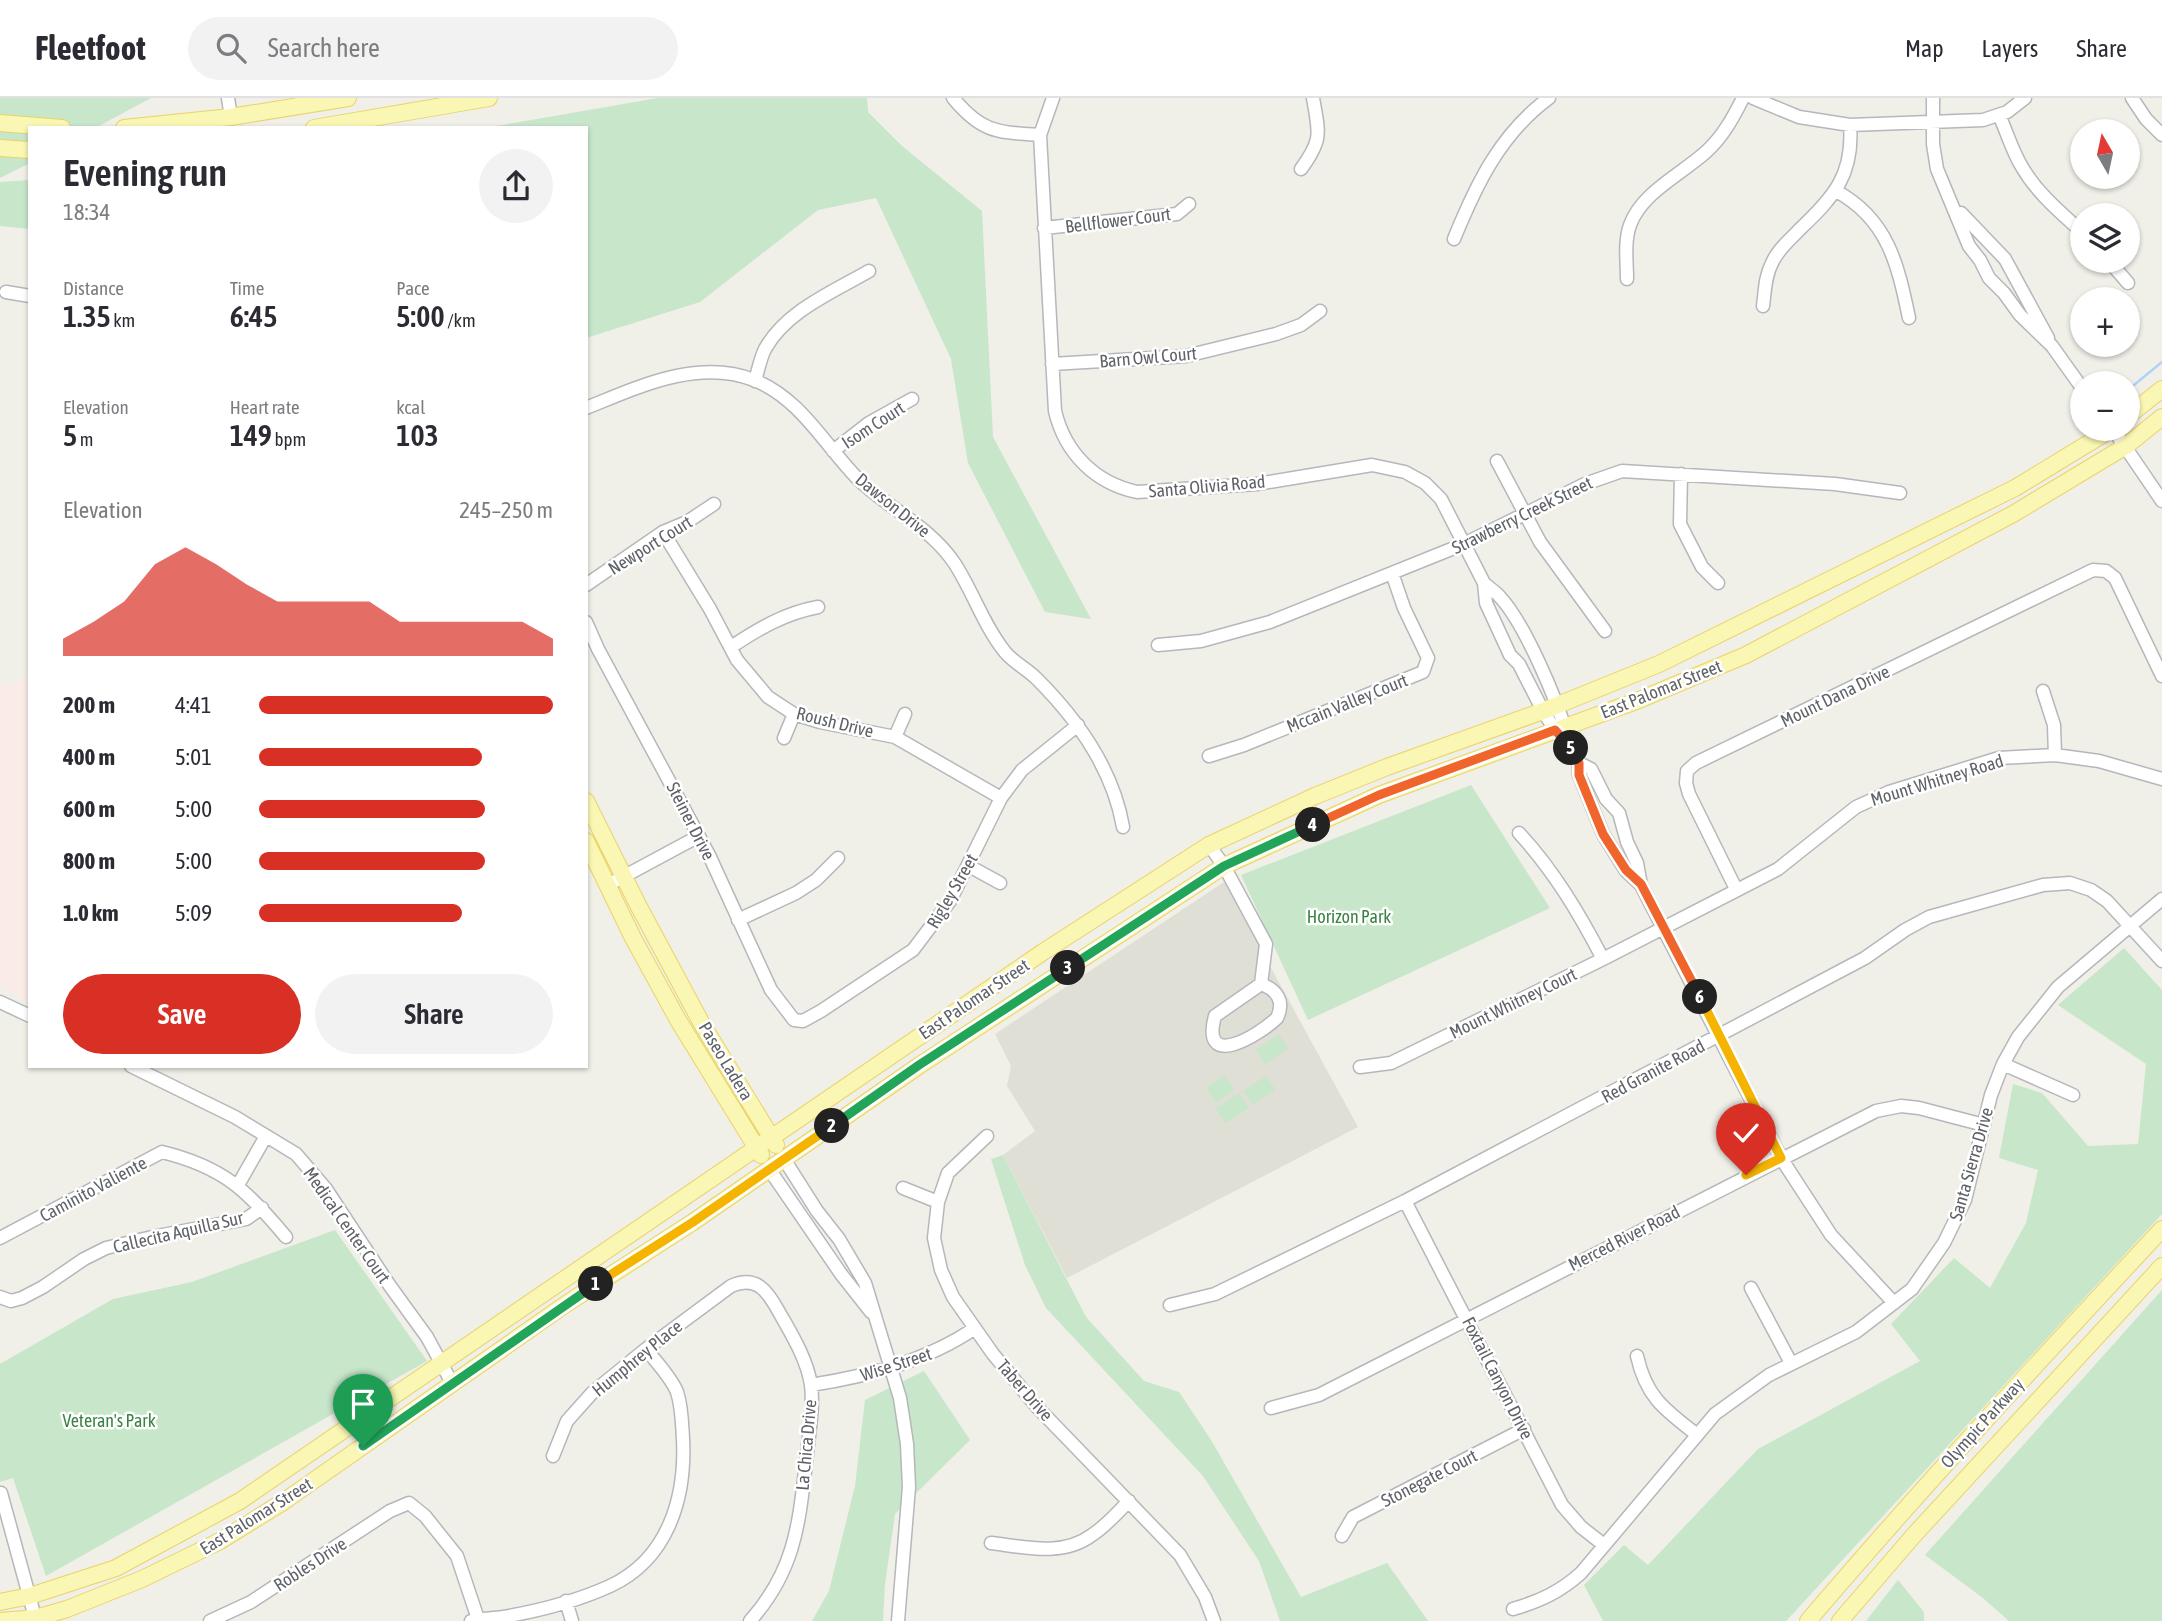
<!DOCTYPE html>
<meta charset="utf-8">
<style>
:root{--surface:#fff;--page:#f2f2f3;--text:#2b2b33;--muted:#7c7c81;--line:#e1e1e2;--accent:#d93025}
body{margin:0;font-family:"Asap Condensed",sans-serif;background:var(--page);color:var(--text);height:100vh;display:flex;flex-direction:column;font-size:26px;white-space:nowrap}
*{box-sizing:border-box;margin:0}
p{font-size:23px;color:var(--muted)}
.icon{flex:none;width:38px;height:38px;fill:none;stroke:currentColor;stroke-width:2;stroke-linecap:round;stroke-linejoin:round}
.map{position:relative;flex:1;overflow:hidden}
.details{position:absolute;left:28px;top:28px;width:560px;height:942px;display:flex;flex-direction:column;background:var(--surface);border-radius:0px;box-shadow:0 2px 5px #0004}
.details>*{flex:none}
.needle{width:46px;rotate:351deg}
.controls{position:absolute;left:2070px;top:21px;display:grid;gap:14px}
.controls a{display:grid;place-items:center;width:70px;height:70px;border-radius:50%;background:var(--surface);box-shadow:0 2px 5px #0004;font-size:35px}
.pin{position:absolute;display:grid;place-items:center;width:60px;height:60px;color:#fff;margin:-72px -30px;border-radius:50% 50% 50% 0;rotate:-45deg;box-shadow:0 0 7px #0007}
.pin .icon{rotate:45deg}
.km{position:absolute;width:35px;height:35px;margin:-18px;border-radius:50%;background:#222;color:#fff;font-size:19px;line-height:35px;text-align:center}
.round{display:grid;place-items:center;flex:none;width:74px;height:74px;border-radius:37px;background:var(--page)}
.headline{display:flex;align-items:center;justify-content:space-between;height:119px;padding:0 35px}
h1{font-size:38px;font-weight:600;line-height:52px}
.metrics{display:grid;grid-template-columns:repeat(3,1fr);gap:10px;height:119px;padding:7px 35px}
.metrics div{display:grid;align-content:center}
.metrics b{font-size:30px;font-weight:600}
.metrics small{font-size:19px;font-weight:400}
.metrics p{font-size:19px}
.chart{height:196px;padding:14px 35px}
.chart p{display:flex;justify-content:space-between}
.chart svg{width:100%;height:126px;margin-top:7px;fill:var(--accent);opacity:.7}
.cta{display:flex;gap:14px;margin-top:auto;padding:14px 35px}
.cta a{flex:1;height:80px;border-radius:42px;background:var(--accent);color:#fff;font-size:28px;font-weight:600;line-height:80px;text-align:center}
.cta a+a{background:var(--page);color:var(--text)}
ul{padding:0 35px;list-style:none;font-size:23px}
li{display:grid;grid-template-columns:112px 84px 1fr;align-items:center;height:52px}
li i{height:18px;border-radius:9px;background:var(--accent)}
header{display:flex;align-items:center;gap:42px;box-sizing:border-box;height:98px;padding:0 35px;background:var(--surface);border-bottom:2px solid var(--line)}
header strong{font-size:33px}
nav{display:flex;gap:38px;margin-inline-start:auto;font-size:24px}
.search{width:490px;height:63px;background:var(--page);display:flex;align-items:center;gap:18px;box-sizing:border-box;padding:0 24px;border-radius:38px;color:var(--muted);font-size:26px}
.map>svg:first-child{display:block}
.education{fill:#e0dfd6}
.medical{fill:#fbebe7}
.green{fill:#c7e6ca}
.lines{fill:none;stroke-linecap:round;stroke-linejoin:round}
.stream{stroke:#afd1fa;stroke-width:2.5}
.minor-casing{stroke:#b5b7bb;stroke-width:15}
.major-casing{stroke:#ead368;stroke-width:18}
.minor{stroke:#fff;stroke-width:12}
.major{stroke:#faf6b3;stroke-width:16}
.split-1-casing{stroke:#fff;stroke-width:14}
.split-2-casing{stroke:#fff;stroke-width:14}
.split-3-casing{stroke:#fff;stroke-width:14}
.split-4-casing{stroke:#fff;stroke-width:14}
.split-5-casing{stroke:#fff;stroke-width:14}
.split-6-casing{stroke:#fff;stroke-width:14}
.split-7-casing{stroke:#fff;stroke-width:14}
.split-1{stroke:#22a559;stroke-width:9}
.split-2{stroke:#f5b400;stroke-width:9}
.split-3{stroke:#22a559;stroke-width:9}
.split-4{stroke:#22a559;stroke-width:9}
.split-5{stroke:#f0652b;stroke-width:9}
.split-6{stroke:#f0652b;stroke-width:9}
.split-7{stroke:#f5b400;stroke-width:9}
.labels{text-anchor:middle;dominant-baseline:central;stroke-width:5;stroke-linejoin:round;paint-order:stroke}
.street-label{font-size:18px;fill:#5f6267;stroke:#fff}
.park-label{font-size:18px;fill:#3b8345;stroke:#fff}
</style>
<header>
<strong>Fleetfoot</strong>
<div class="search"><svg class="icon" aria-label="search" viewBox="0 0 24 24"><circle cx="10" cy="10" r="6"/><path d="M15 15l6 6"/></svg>Search here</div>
<nav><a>Map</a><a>Layers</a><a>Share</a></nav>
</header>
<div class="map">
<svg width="2162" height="1523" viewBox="0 0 2162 1523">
<rect width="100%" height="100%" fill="#f0efe8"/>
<!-- education -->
<path class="education" d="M1224 784 1358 1029 1067 1180 1003 1057 1035 1033 1007 988 1011 968 995 936Z"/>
<!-- medical -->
<path class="medical" d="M30 581V903L0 889V588Z"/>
<!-- green -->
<path class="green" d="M0 0H151L95 30H30V65L0 80Z
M658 0H867L868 14 902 48 982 113 993 339 1091 521 1045 514 968 365 951 261 876 100 818 112 700 204 586 240V30H485Z
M30 82V131L0 128V84Z
M1471 687 1550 810 1308 922 1241 777Z
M2124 850 2162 892V1116L1786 1523H1603L1584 1487 1624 1447 1648 1467 1758 1351 1920 1263 1891 1226 1954 1160 1990 1190 2026 1125 2038 1072 1999 1060 2013 986 2042 995 2088 1048 2138 1046 2146 966 2058 907Z
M1279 936 1288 951 1265 966 1256 952Z
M1224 977 1234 992 1216 1005 1206 990Z
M1266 978 1276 992 1253 1007 1243 993Z
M1239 995 1249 1010 1226 1025 1216 1011Z
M1003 1057 1086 1219 1144 1283 1179 1294 1211 1342 1301 1499 1387 1465 1428 1523H1280L1259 1463 1203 1378 1046 1210 1025 1167 991 1061Z
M335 1132 427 1263 46 1478 13 1380 0 1384V1266L113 1201 192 1184Z
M2162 1192V1523H2009L1983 1500 1925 1457Z
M924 1273 970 1342 895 1416 885 1486 883 1523H812L829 1493 855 1388 865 1302Z
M1898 1482 1924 1514V1523H1866Z"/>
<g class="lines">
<!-- stream -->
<path class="stream" d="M2128 292 2162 264"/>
<!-- minor casing -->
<g class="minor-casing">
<path id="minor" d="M228 0 231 19
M953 0C982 35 997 34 1040 37
M1053 0 1040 37 1055 313C1065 355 1095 385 1137 394L1257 386 1372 367 1405 374 1425 385 1441 401 1484 485 1486 505 1510 557 1519 566 1543 613 1555 632 1569 648 1579 665V677L1603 736 1626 773 1641 787
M1753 0 1799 19 1850 27 1983 22 2007 14 2025 0
M1933 0V46L1937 71 1969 148 1980 162 1989 180 2004 195 2020 217 2052 248 2082 290
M2132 0 2146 21 2162 37
M1999 17C2007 34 2012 53 2022 69 2037 95 2060 114 2082 134
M1301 71C1323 41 1319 35 1313 0
M1836 93C1888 121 1898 167 1909 220
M1961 115 2005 161 2048 240
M1044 130 1177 116 1189 106
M1454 141C1476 87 1500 36 1549 0
M2109 163 2128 185
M1627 181C1627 164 1624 144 1630 127 1642 94 1682 76 1707 53 1723 38 1733 20 1743 0
M6 194 30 198
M1763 208C1765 193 1765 178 1772 165 1778 151 1790 142 1800 131 1834 99 1854 76 1850 27
M1052 266 1186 258 1276 236 1301 227 1320 213
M755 283C758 273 760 261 765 251 786 213 833 194 869 173
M586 310C638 289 698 260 754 282 800 300 824 346 857 380 888 411 930 428 955 466 973 494 984 528 1005 554 1013 564 1027 571 1037 581 1078 622 1113 671 1123 729
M2113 331 2162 403
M833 353 869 325 912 301
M1497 363 1540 444 1605 533
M1681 376 1680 426 1702 469 1718 485
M663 434 710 511 737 562 768 599 794 616 820 624 895 639 1001 700
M1484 485C1489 490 1496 494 1500 499 1525 526 1557 602 1567 637
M586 487 663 434 687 424 714 406
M586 524 598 551 709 757 771 892 794 922 803 923 821 913 913 852 950 803 1001 700 1022 672 1078 627
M1158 547 1201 543 1270 524 1464 446 1585 386 1622 373 1835 386 1900 395
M731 549C758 531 785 515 818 509
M2043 593 2054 627 2055 657
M895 639 905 616
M784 640 794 616
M1209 658 1244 647 1423 574 1428 560 1404 510 1392 475
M1579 665 1591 671 1606 701 1619 715 1627 744 1637 765 1641 787 1781 1060 1831 1137 1894 1205
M1519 735C1554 773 1579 815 1603 861
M1209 747 1224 768 1266 846 1261 886
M969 768 1000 785
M608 787 699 738
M1736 791 1689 696 1686 685 1687 673 1696 665 2093 472 2106 473 2115 480 2162 578
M738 822 796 795 816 782 838 760
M1261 886C1277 892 1285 903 1277 920 1258 938 1200 973 1215 918Z
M0 904 30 918
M2003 966 2073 997
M131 968 235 1019 296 1056 326 1091 390 1188 427 1239 452 1285
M1360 969 1391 965 1603 861 1778 771 1856 709 1889 694 1999 660 2055 657 2099 663 2162 681
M987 1038 948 1075 938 1104 934 1140 941 1172 953 1199 993 1256 1037 1309 1180 1457 1205 1499 1214 1523
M784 1061 817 1113 839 1141 865 1185 900 1300 907 1346 909 1389 898 1523
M769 1071 841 1176 871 1214
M238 1087 266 1038
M903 1090 938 1104
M1405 1103 1562 1407 1581 1429 1604 1447
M0 1140 162 1054C223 1069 247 1092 286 1139
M1751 1190 1791 1265
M0 1199 11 1203 22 1200 43 1189 84 1161 106 1150 152 1139 246 1121 262 1110
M1170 1207 1215 1196 1405 1103 1865 860 1905 832 1929 819 2043 787 2070 785 2091 792 2107 803 2162 863
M1637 1258C1646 1299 1665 1312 1696 1336
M811 1287C868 1278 927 1263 975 1230
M1271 1310 1319 1297 1876 1013 1901 1008 1919 1010 1984 1027
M553 1358 567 1323 592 1295 646 1251 731 1188C756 1177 767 1192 779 1214 792 1237 807 1261 811 1287 814 1309 809 1334 807 1356 799 1423 797 1470 750 1523
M1 1395 36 1523
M1342 1438 1353 1419 1524 1331
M991 1445C1024 1449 1063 1459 1092 1437 1106 1428 1117 1415 1129 1403
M566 1503 572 1523
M1513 1511C1540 1503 1560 1494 1581 1475L1715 1316 1769 1277 1856 1234 1912 1191 1944 1145 1965 1102 1991 997 2003 966 2018 939 2058 889 2162 801
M210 1523 251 1504 390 1413 409 1405 425 1418 457 1458 478 1521
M471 1523C481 1520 492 1521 503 1519 538 1513 577 1503 610 1488 668 1461 686 1400 683 1341 682 1325 682 1309 677 1294 671 1279 656 1264 646 1251"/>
</g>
<!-- major casing -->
<g class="major-casing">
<path id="major" d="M0 25 62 30
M124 30 231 19 348 0
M314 30 489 0
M0 50 30 52
M2128 318 2162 291
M586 703 638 807 702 926 776 1047
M586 743 633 840 678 922 761 1057
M0 1504 30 1498 116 1470 240 1403 1043 854 1209 747 1315 698 1387 669 1543 613 1659 566 2015 390 2112 331
M1 1523 36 1520 67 1511 142 1481 220 1443 283 1404 566 1206 693 1124 920 967 1224 768 1379 697 1639 602 1746 557 2013 416 2126 348 2162 319
M1808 1523C1922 1389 2042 1260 2162 1131
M1840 1523 1914 1437 2162 1168"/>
</g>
<!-- minor -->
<use href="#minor" class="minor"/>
<!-- major -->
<use href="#major" class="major"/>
</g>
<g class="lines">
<!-- split-1 casing -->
<g class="split-1-casing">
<path id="split-1" d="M363 1348 596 1186"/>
</g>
<!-- split-2 casing -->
<g class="split-2-casing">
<path id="split-2" d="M596 1186 693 1124 832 1028"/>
</g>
<!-- split-3 casing -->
<g class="split-3-casing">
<path id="split-3" d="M832 1028 919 967 1068 870"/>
</g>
<!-- split-4 casing -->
<g class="split-4-casing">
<path id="split-4" d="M1068 870 1224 768 1313 727"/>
</g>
<!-- split-5 casing -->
<g class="split-5-casing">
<path id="split-5" d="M1313 727 1379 697 1555 632 1571 650"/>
</g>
<!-- split-6 casing -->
<g class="split-6-casing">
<path id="split-6" d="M1571 650 1579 665V677L1603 736 1626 772 1641 786 1700 899"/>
</g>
<!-- split-7 casing -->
<g class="split-7-casing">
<path id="split-7" d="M1700 899 1781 1060 1746 1077"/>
</g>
<!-- split-1 -->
<use href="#split-1" class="split-1"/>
<!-- split-2 -->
<use href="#split-2" class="split-2"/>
<!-- split-3 -->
<use href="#split-3" class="split-3"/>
<!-- split-4 -->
<use href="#split-4" class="split-4"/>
<!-- split-5 -->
<use href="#split-5" class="split-5"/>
<!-- split-6 -->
<use href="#split-6" class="split-6"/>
<!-- split-7 -->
<use href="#split-7" class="split-7"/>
</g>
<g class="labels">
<!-- street labels -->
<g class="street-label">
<text transform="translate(1118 122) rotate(-7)">Bellflower Court</text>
<text transform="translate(1148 259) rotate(-5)">Barn Owl Court</text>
<text transform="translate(873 327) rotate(-33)">Isom Court</text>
<text transform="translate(1207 388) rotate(-5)">Santa Olivia Road</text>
<text transform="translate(893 407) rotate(39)">Dawson Drive</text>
<text transform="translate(1522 417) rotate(-26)">Strawberry Creek Street</text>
<text transform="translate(650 447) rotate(-32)">Newport Court</text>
<text transform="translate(1661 591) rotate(-22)">East Palomar Street</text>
<text transform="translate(1835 598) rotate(-26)">Mount Dana Drive</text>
<text transform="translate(1347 605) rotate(-22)">Mccain Valley Court</text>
<text transform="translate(835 624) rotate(14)">Roush Drive</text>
<text transform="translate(1937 682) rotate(-17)">Mount Whitney Road</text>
<text transform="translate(691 723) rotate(63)">Steiner Drive</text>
<text transform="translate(952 793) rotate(-60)">Rigley Street</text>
<text transform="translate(974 901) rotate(-34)">East Palomar Street</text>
<text transform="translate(1513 905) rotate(-26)">Mount Whitney Court</text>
<text transform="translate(726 963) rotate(59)">Paseo Ladera</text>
<text transform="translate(1653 973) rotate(-28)">Red Granite Road</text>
<text transform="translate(1971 1066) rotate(-74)">Santa Sierra Drive</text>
<text transform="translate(93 1091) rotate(-28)">Caminito Valiente</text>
<text transform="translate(347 1127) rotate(55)">Medical Center Court</text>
<text transform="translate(178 1134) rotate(-13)">Callecita Aquilla Sur</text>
<text transform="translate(1624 1140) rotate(-27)">Merced River Road</text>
<text transform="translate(637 1260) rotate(-39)">Humphrey Place</text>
<text transform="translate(896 1266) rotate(-18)">Wise Street</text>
<text transform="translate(1498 1280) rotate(63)">Foxtail Canyon Drive</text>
<text transform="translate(1025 1292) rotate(49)">Taber Drive</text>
<text transform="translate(1982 1325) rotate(-48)">Olympic Parkway</text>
<text transform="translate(806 1347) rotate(-85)">La Chica Drive</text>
<text transform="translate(1429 1380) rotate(-27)">Stonegate Court</text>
<text transform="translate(256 1418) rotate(-32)">East Palomar Street</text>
<text transform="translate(310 1466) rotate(-33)">Robles Drive</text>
</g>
<!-- park labels -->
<g class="park-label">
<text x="1349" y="818">Horizon Park</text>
<text x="109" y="1322">Veteran's Park</text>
</g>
</g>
</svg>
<div class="controls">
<a><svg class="needle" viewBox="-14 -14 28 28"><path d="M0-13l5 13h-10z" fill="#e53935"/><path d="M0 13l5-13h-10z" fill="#7c7c81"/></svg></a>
<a><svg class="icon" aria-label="layers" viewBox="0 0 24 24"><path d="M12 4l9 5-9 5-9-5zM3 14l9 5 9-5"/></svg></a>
<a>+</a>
<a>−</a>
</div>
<div class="pin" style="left:363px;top:1348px;background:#1e9e55"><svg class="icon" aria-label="arrive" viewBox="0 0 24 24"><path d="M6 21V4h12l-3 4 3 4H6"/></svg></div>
<div class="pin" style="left:1746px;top:1077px;background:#d93025"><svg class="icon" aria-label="check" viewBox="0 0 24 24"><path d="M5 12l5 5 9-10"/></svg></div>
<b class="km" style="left:596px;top:1186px">1</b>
<b class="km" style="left:832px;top:1028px">2</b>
<b class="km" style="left:1068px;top:870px">3</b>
<b class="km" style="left:1313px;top:727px">4</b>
<b class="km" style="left:1571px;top:650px">5</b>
<b class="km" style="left:1700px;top:899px">6</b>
<section class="details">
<div class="headline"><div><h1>Evening run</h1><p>18:34</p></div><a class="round"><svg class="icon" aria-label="share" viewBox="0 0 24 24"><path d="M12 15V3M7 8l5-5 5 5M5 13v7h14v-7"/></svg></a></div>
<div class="metrics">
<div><p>Distance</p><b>1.35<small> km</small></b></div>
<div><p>Time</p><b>6:45</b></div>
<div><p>Pace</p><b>5:00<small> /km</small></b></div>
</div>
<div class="metrics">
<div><p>Elevation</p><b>5<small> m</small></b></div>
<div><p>Heart rate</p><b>149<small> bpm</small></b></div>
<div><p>kcal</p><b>103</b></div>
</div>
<div class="chart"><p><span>Elevation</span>245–250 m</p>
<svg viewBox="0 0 160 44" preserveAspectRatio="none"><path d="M0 44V38L10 32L20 25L30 12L40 6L50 12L60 19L70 25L80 25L90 25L100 25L110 32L120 32L130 32L140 32L150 32L160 38V44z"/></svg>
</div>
<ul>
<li><b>200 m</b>4:41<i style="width:100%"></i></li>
<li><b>400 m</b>5:01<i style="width:76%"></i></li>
<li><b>600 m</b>5:00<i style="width:77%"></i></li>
<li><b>800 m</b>5:00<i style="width:77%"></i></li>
<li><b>1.0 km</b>5:09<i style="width:69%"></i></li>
</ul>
<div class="cta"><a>Save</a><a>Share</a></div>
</section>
</div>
